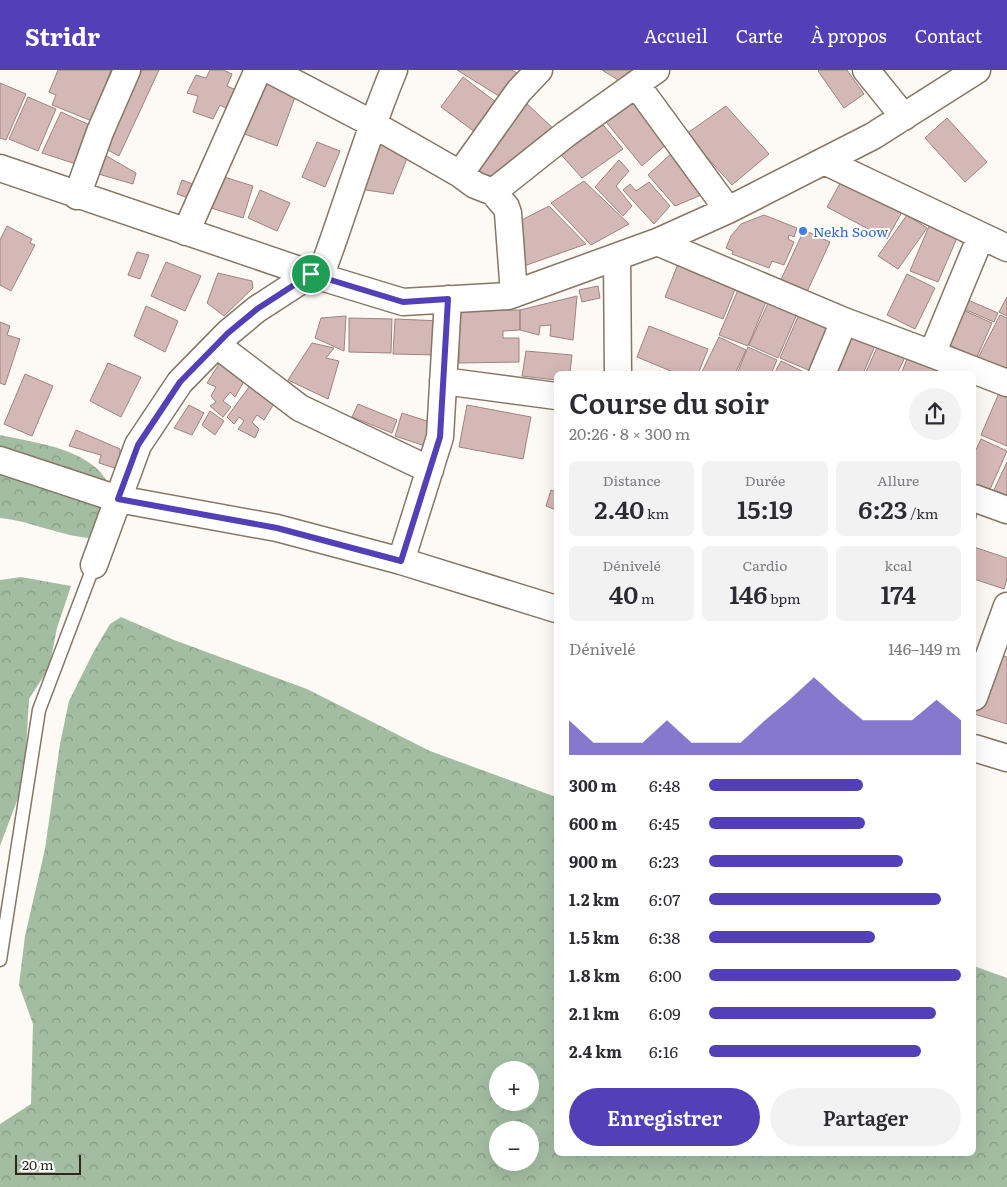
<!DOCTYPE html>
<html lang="fr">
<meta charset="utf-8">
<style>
:root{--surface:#fff;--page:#f2f2f3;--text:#2b2b33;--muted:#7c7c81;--accent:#5340b8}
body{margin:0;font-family:Literata,serif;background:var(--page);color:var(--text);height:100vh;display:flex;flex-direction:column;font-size:19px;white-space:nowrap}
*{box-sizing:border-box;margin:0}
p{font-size:16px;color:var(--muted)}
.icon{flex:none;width:28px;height:28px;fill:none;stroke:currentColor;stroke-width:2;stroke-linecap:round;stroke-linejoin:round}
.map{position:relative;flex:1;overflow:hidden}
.details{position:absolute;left:554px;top:301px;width:422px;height:785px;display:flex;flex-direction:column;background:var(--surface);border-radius:8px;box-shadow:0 5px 20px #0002}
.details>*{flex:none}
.tools{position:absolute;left:489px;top:991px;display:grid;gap:10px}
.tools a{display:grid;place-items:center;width:50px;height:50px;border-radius:50%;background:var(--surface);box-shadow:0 5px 20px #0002;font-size:25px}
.scale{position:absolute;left:15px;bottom:12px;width:66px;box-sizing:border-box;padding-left:5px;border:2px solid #2e2820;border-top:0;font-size:14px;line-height:18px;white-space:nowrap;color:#2e2820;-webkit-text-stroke:4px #fff;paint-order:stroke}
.pin{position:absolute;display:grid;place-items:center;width:42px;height:42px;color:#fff;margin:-21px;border:2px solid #fff;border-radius:50%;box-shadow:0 1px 5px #0007}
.round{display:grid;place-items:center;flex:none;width:52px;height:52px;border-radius:26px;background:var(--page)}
.summary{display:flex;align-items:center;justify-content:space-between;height:85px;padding:0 15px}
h1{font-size:28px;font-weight:600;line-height:38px}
.figures{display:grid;grid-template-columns:repeat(3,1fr);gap:8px;height:85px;padding:5px 15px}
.figures div{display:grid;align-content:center;border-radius:8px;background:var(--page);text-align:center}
.figures b{font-size:25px;font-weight:600}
.figures small{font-size:14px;font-weight:400}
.figures p{font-size:14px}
.chart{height:140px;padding:10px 15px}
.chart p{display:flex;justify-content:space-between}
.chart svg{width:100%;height:90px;margin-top:5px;fill:var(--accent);opacity:.7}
.action{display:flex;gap:10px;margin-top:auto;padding:10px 15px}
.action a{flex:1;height:58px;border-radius:30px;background:var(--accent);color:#fff;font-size:20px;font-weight:600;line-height:58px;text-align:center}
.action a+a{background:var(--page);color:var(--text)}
ul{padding:0 15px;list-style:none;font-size:16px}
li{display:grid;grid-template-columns:80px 60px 1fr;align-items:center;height:38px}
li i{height:12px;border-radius:6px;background:var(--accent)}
header{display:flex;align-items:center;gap:30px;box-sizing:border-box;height:70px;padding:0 25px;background:var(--accent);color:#fff}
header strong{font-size:24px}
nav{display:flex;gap:28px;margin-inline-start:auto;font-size:18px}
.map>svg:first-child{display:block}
.forest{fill:url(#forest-crowns);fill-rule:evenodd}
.building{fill:#d4b8b6;stroke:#9e8381}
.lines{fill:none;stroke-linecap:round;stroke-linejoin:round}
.lane-casing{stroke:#867664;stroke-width:15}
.street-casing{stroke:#867664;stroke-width:29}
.lane{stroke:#fff;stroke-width:12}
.street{stroke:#fff;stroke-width:26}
.route-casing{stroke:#fff;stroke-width:10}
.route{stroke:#5340b8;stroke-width:6}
.shop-dot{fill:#3f7fe0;stroke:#fff;stroke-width:2}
.labels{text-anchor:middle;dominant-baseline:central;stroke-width:4;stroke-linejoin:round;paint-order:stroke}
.shop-label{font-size:14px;fill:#366cbe;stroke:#fff;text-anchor:start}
</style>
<header>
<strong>Stridr</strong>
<nav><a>Accueil</a><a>Carte</a><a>À propos</a><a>Contact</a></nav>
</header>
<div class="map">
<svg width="1007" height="1117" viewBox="0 0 1007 1117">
<defs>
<pattern id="forest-crowns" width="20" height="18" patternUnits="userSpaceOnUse" patternTransform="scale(1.25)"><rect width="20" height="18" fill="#a3bda2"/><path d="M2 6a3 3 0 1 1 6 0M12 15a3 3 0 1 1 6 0" fill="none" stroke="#859a84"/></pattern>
</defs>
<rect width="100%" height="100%" fill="#fdf9f5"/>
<!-- forest -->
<path class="forest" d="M0 365C31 372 70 376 95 397 103 403 108 414 114 421L102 468C67 470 34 451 0 448Z
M21 507 71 516 57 558 49 598 29 629 24 712 0 776V510Z
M121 547 174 570 307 619 430 681 556 727V1084H974V896L1007 908V1117H0V1054L31 1034 33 954 19 915 25 866 45 779 60 674 69 631 94 581 110 554ZM498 1000H530V1032H498ZM498 1060H530V1092H498Z"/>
<!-- building -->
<path class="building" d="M58 0H111L92 51 52 35 56 25 49 22Z
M142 0H159L119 86 106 79Z
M210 0H223L232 4 227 16 236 20 227 39 220 35 213 49 193 42 198 26 187 23 196 5 206 8Z
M457 0H512L517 3 502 28Z
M602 0H630L623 13Z
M819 0H847L864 24 844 38 818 1Z
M263 6 298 19 277 76 242 63Z
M463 7 501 36 479 65 441 37Z
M0 13 26 24 6 70 0 68Z
M630 24 669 72 642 96 602 47Z
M28 27 56 39 38 81 9 69Z
M521 28 558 63 489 114 476 101Z
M726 36 769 84 732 115 686 64Z
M61 42 92 56 76 94 42 83Z
M947 48 987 92 965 112 925 68Z
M599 50 623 79 582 108 557 80Z
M382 67 410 81 393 124 359 119Z
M317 72 340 81 325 117 302 107Z
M674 81 706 123 675 136 648 105Z
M103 84 136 103 133 114 95 103Z
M619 90 629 101 616 116 632 136 623 146 595 117Z
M218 105 253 116 243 148 208 137Z
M843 108 903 140 887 169 827 137Z
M182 110 198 116 191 129 177 124Z
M584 111 629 154 591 175 551 133Z
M649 112 670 136 654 154 623 120 630 114 636 121Z
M260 120 290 133 277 161 248 148Z
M549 136 586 174 524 196 518 152Z
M764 145 797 158 794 167 789 165 788 169 794 172 784 195 772 191 769 198 732 184 733 181 726 178 731 166 741 154Z
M907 145 927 158 898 199 878 186Z
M7 156 32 169 30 173 35 175 11 221 0 215V170Z
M929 156 957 168 938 212 910 201Z
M804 160 830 172 805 226 779 214Z
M137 182 149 185 140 209 128 205Z
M166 192 201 206 185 241 151 226Z
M678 194 736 217 723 249 665 227Z
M218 203 252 211 253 218 224 246 207 233Z
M907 204 935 218 915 259 887 245Z
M740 215 768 227 748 276 719 265Z
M598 216 600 228 582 232 579 220Z
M577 226 573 270 550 266 551 255 540 256 539 265 520 260V240Z
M1007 227V246L999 242Z
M968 230 998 243 994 252 964 239Z
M769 231 797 244 778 288 749 275Z
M146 236 178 251 165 282 134 266Z
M458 240H520V260L503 261V268H519V292L459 293Z
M801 240 834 254 813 302 780 288Z
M963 240 992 253 977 287 947 274Z
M1000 245 1007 248V299L1005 304 977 290Z
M346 246 344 281 315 268 321 248Z
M349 248 392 249 391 283 349 282Z
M395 249 442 251 437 285 393 284Z
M0 252 10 256 7 265 20 269 5 315 0 313Z
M649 256 708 279 698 304H678L637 287Z
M847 258 877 271 863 304H826Z
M719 267 746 280 735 304H701Z
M880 271 907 283 897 304H865Z
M312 273 334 278 326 288 339 291 328 329 288 310Z
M748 277 777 290 771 304H737Z
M526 281 572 285 570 302 561 301 560 304H556V310L522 306Z
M909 284 937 296 934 304H901Z
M224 286 248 304 235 327 230 322 223 331 231 337 223 347 210 336 216 332 211 326 216 317 207 313Z
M781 291 808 304H774Z
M108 293 141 307 121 347 90 331Z
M25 304 53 316 32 366 4 354Z
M255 309 278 327 264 350 257 345 252 352 259 359 255 368 238 359 244 351 239 347 234 354 227 347Z
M1002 316 1007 318V376L981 365Z
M358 334 397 350 392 363 352 347Z
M189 335 204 343 192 365 174 358Z
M467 335 531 347 523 389 459 377Z
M210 341 224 351 215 365 202 355Z
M402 343 433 353 425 376 395 366Z
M76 360 120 379V388L115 398 99 393 101 385 69 376Z
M981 369 1007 381 988 424 974 417V384Z
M1007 392V431L992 424Z
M551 420 556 422V440L546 436Z
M974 440 978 441 974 455Z
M974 477 1007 488V509L1004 519 974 509Z
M993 582 1007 587V654L974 644Z"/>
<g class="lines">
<!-- lane casing -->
<g class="lane-casing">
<path id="lane" d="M0 890 39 640 94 495"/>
</g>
<!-- street casing -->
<g class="street-casing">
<path id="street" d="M270 0 371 53 460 104
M539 0 519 21 460 104 475 115 493 122 566 64 656 0
M866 0 904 47
M636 14 728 140
M824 91 1007 178
M0 98 311 204 403 232 508 226 657 172 728 140 873 66 977 0
M493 122 506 137 508 143 514 224
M77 126 100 62 127 0
M186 162 258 0
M657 172 844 251
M617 188 618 304
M320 207C346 138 366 67 394 0
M217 275 300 338 430 400
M932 284 1007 313
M822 304 844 251 932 284 981 166
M443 311 556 326
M0 390 118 429 277 458 401 491 556 539
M974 428 1007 440
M401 491 440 367 448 229
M94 495 138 375 180 312 228 263 257 239 311 204
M974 627 1007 536
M974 678 1007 688"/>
</g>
<!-- lane -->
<use href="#lane" class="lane"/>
<!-- street -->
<use href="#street" class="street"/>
</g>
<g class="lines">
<!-- route casing -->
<g class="route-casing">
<path id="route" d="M311 204 403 232 448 229 440 367 401 491 277 458 118 429 138 375 180 312 228 263 257 239Z"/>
</g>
<!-- route -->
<use href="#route" class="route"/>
</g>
<!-- markers -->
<circle class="shop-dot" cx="803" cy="161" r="5"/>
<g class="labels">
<!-- shop labels -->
<g class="shop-label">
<text x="813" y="161">Nekh Soow</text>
</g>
</g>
</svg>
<div class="tools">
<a>+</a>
<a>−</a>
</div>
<div class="scale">20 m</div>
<div class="pin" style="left:311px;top:204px;background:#1e9e55"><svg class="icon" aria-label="arrive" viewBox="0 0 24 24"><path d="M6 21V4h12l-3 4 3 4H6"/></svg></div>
<section class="details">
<div class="summary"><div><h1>Course du soir</h1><p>20:26 · 8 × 300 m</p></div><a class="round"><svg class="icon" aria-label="share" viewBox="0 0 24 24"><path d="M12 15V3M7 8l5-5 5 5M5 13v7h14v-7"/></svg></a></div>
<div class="figures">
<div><p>Distance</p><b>2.40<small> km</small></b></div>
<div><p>Durée</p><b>15:19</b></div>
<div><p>Allure</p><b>6:23<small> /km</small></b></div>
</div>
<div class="figures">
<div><p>Dénivelé</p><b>40<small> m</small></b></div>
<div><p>Cardio</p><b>146<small> bpm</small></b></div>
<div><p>kcal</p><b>174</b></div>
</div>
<div class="chart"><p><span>Dénivelé</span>146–149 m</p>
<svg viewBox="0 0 160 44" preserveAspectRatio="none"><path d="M0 44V27L10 38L20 38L30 38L40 27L50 38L60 38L70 38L80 27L90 17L100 6L110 17L120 27L130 27L140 27L150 17L160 27V44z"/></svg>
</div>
<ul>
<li><b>300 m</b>6:48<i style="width:61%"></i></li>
<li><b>600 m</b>6:45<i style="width:62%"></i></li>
<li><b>900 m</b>6:23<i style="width:77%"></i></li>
<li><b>1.2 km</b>6:07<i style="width:92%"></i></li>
<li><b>1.5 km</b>6:38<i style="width:66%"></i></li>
<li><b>1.8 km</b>6:00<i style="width:100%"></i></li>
<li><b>2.1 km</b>6:09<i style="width:90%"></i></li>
<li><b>2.4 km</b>6:16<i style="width:84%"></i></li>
</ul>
<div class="action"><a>Enregistrer</a><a>Partager</a></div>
</section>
</div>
